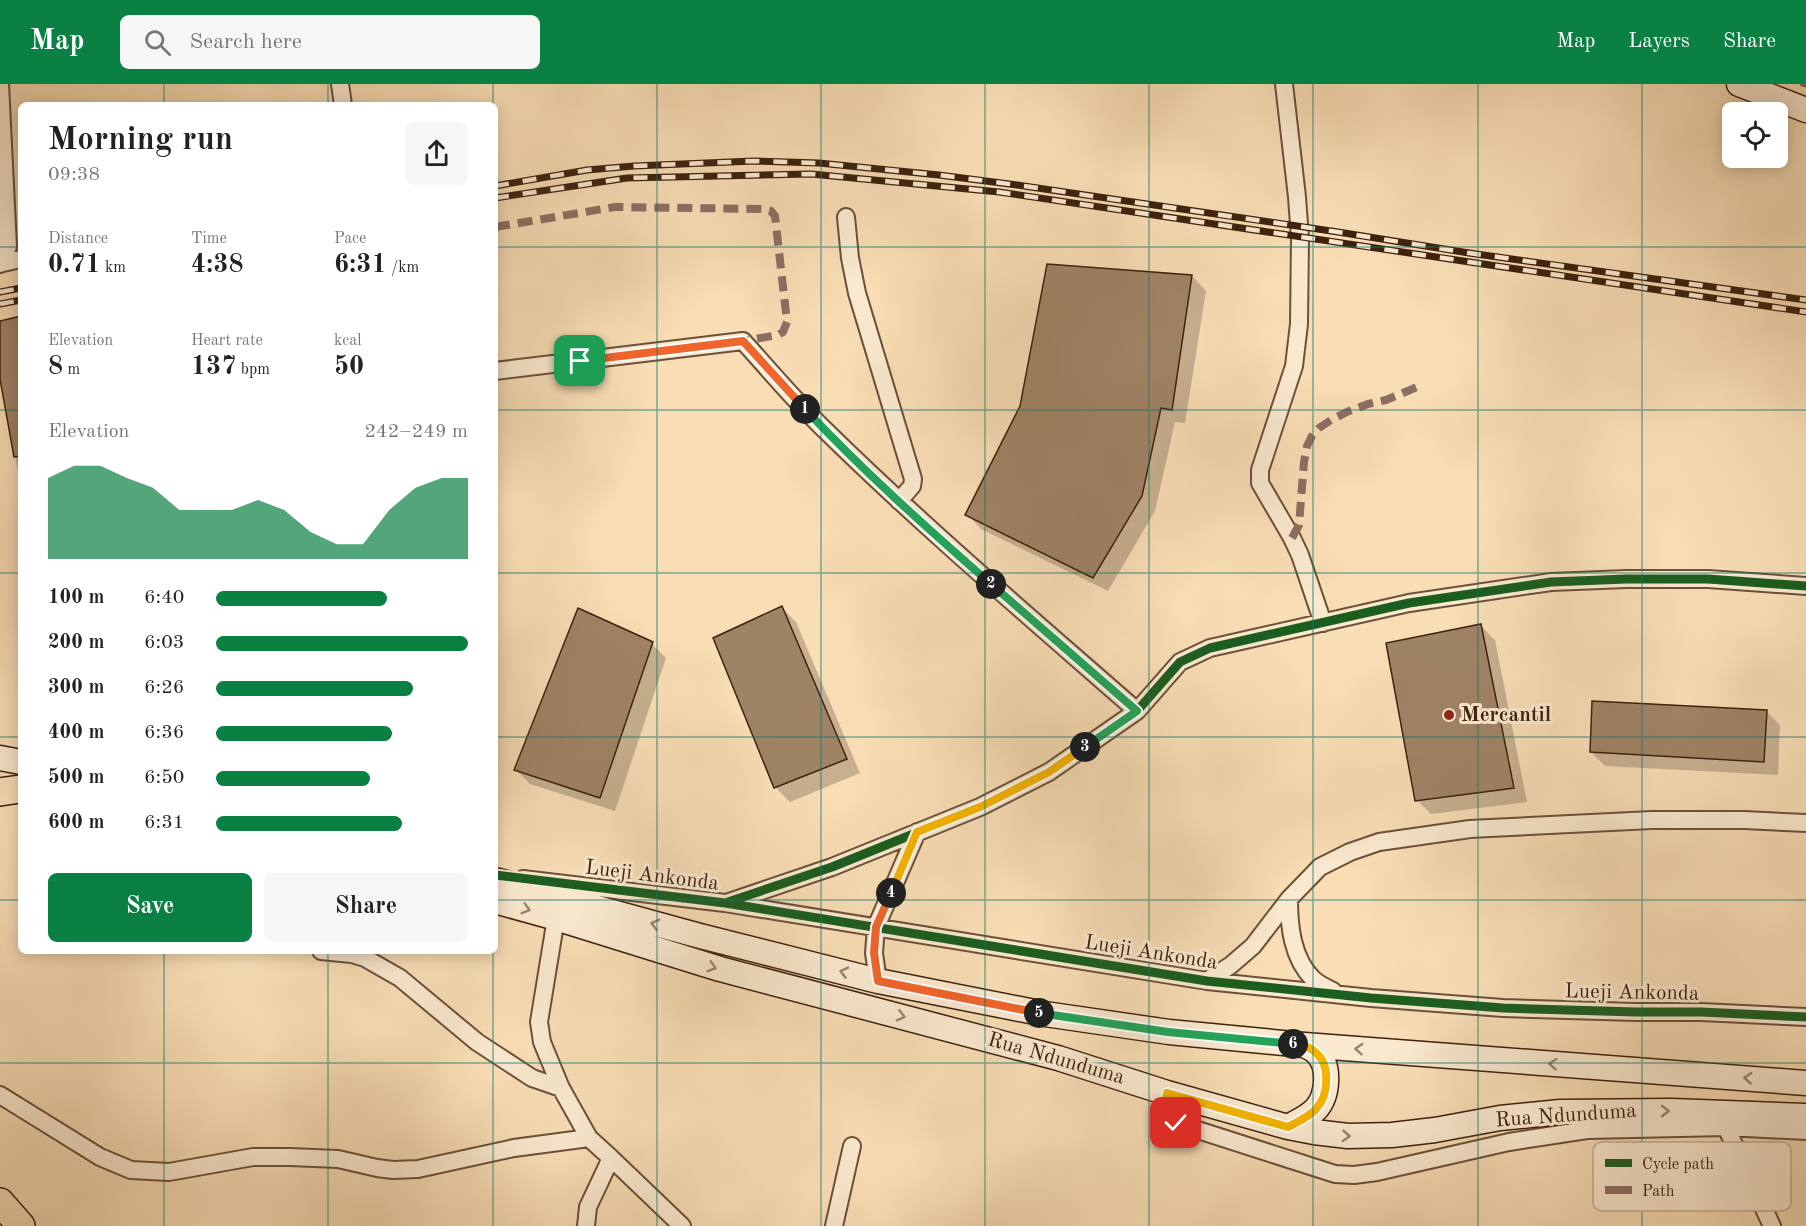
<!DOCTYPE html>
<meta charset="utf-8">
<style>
:root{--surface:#fff;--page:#f6f6f6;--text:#222;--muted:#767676;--accent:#0b8043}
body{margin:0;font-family:"Old Standard TT",serif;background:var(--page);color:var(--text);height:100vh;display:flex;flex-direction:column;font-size:22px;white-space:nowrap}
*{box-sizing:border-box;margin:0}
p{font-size:20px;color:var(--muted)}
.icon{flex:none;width:33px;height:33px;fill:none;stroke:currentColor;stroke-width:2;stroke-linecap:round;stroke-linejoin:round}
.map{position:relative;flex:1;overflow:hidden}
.side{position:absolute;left:18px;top:18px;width:480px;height:852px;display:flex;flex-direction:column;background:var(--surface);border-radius:9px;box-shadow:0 3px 15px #0003}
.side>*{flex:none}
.fabs{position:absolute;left:1722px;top:18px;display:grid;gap:12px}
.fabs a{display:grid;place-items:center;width:66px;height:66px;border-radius:9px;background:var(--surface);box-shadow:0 3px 15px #0003;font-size:30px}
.pin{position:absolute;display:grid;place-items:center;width:51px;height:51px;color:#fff;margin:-26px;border-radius:12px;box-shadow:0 3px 9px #0006}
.km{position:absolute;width:30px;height:30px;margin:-15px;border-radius:50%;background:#222;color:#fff;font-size:16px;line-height:30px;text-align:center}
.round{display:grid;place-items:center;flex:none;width:63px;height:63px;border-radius:9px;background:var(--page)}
.head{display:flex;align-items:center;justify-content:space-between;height:102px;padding:0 30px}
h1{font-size:33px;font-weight:800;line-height:45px}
.stats{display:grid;grid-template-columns:repeat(3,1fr);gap:9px;height:102px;padding:6px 30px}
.stats div{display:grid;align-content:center}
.stats b{font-size:26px;font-weight:800}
.stats small{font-size:16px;font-weight:400}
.stats p{font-size:16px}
.chart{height:168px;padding:12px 30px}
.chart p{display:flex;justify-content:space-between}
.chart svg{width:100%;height:108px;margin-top:6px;fill:var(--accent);opacity:.7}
.action{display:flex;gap:12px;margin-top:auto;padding:12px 30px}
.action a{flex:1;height:69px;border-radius:9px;background:var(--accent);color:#fff;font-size:24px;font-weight:800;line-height:69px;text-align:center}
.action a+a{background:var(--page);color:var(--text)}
ul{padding:0 30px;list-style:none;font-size:20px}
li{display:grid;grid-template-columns:96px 72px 1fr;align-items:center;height:45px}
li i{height:15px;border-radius:8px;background:var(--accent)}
header{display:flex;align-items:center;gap:36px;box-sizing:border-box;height:84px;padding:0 30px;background:var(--accent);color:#fff}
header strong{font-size:28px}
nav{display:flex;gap:33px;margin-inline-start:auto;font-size:21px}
.search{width:420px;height:54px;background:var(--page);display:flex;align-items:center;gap:15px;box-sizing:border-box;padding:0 21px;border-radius:9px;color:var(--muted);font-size:22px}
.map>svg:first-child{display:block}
.shadow{fill:#0003}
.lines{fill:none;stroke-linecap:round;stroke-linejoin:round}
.stream{stroke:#886b50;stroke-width:5}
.building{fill:#9f8365;stroke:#3e210e;stroke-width:1.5}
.minor-casing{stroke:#6c5038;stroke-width:20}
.secondary-casing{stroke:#3e210e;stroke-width:27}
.primary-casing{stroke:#3e210e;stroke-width:30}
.minor{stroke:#fae9cf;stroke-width:16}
.secondary{stroke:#fae9cf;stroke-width:24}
.primary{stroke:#f8ddb5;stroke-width:27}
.rail-casing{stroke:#3e210e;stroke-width:7}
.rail{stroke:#fae9cf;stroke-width:4.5;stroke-dasharray:14;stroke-linecap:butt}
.quiet{stroke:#8d6e63;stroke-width:8;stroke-dasharray:15 8;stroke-linecap:butt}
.cycleway-casing{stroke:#fae9cf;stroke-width:13}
.cycleway{stroke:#1b5e20;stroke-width:9}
.oneway{stroke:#9c856e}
.split-1-casing{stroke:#fff;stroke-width:12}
.split-2-casing{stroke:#fff;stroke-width:12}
.split-3-casing{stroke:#fff;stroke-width:12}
.split-4-casing{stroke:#fff;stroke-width:12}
.split-5-casing{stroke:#fff;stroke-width:12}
.split-6-casing{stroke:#fff;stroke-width:12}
.split-7-casing{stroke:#fff;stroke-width:12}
.split-1{stroke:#f0652b;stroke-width:8}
.split-2{stroke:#22a559;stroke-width:8}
.split-3{stroke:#22a559;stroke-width:8}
.split-4{stroke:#f5b400;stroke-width:8}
.split-5{stroke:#f0652b;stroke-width:8}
.split-6{stroke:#22a559;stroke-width:8}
.split-7{stroke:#f5b400;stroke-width:8}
.grid{fill:none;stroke:#0f766e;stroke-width:1.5;stroke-opacity:0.55}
.poi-dot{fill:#8f2418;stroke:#fae9cf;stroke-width:2}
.labels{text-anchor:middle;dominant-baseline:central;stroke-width:6;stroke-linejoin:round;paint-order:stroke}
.poi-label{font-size:21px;font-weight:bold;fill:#3e210e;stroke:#fae9cf;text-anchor:start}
.street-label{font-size:21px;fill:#3e210e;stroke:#fae9cf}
.key{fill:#fae9cf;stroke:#c2ad95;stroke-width:1.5}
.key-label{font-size:16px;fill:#3e210e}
</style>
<header>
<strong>Map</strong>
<div class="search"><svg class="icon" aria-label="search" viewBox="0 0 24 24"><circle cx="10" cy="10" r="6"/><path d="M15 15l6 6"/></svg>Search here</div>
<nav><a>Map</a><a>Layers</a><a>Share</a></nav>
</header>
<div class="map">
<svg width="1806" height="1142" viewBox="0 0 1806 1142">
<rect width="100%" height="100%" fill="#f8ddb5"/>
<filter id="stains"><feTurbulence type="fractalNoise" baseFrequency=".00333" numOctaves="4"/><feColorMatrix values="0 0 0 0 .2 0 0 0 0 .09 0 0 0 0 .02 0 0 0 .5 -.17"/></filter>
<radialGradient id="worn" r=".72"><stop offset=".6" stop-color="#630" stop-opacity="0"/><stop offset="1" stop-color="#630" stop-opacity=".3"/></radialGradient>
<!-- shadow -->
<path class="shadow" d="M1192 192 1206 207 1185 339 1175 338 1155 427 1108 507 981 445 967 430Z
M21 234V404L0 287V238Z
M782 524 796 538 860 689 790 718 775 703Z
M1481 542 1495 556 1527 718 1431 730 1417 716Z
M652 560 666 574 615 727 530 700 516 686Z
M1766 627 1780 641 1778 691 1605 682 1591 668Z"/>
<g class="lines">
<!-- stream -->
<path class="stream" d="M1802 0 1806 1"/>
</g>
<!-- building -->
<path class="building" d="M1047 180 1192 191 1172 326 1161 324 1142 412 1093 494 965 431 1020 322Z
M21 232V372L14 373 0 295V237Z
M782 522 847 675 774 704 713 554Z
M578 524 653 558 600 714 514 686Z
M1481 540 1514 704 1415 717 1386 559Z
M1592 617 1767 626 1764 678 1590 668Z"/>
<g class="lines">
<!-- minor casing -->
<g class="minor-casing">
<path id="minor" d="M340 0 343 21
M1284 0 1297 113 1300 154 1299 240 1294 282 1260 386V399L1292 454 1300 471 1323 539
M846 133 850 174 857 209 913 395 912 402 899 417
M3 179 21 175
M0 180 3 179 8 162 0 0
M495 287 743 257C770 287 797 319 826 347 926 445 1032 535 1137 627
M523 795 725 819 1207 897 1371 914 1503 924 1636 928H1701L1806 933
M1289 815C1289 842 1292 874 1313 895 1318 900 1327 904 1333 907
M729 818 832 783 980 723 1049 688 1137 627 1180 578 1210 564 1409 519 1551 498 1626 495H1708L1806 502
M556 834 539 938 542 958 561 1004 589 1054 611 1074 682 1142
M321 867 352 870 365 874 400 894 477 958 532 994 561 1004
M878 897 874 869 876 843 917 748
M1207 897 1231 881 1253 862 1289 815 1320 783 1350 768 1379 758 1470 745 1652 736H1744L1806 739
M1167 1009C1165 1021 1165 1032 1176 1039L1335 1090 1354 1091 1377 1088 1509 1058 1587 1046 1726 1043 1806 1047
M0 1011 100 1073 131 1086 169 1088 253 1073H290L338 1075 377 1084 393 1086 418 1085 514 1064 589 1054
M1726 1043 1772 1142
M586 1142 588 1123 611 1074
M834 1142 852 1062"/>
</g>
<!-- secondary casing -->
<g class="secondary-casing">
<path id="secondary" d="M1739 0 1806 26
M0 674 21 678
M495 796 700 852 878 897 1045 930 1169 948 1304 961 1806 999
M495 817 556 834 720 885 1058 974 1167 1009 1288 1043 1314 1048 1348 1052 1392 1051 1435 1046 1500 1034 1560 1028 1672 1027 1806 1032
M1288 1043C1297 1038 1309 1033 1316 1025 1328 1012 1331 981 1316 968 1313 965 1308 963 1304 961"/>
</g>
<!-- primary casing -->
<g class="primary-casing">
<path id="primary" d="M0 708 20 705
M0 1118 21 1142"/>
</g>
<!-- minor -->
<use href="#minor" class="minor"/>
<!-- secondary -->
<use href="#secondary" class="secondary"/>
<!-- primary -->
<use href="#primary" class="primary"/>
<!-- rail casing -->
<g class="rail-casing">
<path id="rail" d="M495 102 587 86 634 82 754 77 819 79 939 91 1017 101 1338 148 1469 169 1806 216
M495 114 627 94 811 90 999 108 1806 228
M0 208 21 204
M0 220 21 216"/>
</g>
<!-- rail -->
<use href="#rail" class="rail"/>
<!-- quiet -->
<path class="quiet" d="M495 143 615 123 763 125 771 127 775 132 787 238 783 248 778 251 743 257
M1292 454 1299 441 1304 378 1307 362 1312 352 1319 344 1331 336 1349 327 1368 320 1386 316 1422 301"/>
<!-- cycleway casing -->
<g class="cycleway-casing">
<path id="cycleway" d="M495 791 725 819 1207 897 1371 914 1503 924 1636 928H1701L1806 933
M728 818 832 783 980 723 1049 688 1137 627 1180 578 1210 564 1409 519 1551 498 1626 495H1708L1806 502"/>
</g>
<!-- cycleway -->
<use href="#cycleway" class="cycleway"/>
</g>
<!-- one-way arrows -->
<defs><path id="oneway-chevron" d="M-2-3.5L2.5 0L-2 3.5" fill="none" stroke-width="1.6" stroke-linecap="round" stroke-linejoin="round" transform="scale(1.5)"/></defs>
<g class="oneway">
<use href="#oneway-chevron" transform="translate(526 825) rotate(16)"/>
<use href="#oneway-chevron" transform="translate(655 840) rotate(-165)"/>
<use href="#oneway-chevron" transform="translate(712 883) rotate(17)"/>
<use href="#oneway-chevron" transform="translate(844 888) rotate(-166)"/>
<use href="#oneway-chevron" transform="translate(901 932) rotate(14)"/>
<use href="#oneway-chevron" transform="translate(1359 965) rotate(-176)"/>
<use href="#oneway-chevron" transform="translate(1553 980) rotate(-176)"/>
<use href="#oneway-chevron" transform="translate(1748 994) rotate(-176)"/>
<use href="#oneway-chevron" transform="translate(1665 1027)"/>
<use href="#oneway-chevron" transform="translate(1346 1052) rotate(4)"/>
</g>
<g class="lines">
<!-- split-1 casing -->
<g class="split-1-casing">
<path id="split-1" d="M580 277 743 257 805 325"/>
</g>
<!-- split-2 casing -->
<g class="split-2-casing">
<path id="split-2" d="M805 325C863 387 927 444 991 500"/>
</g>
<!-- split-3 casing -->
<g class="split-3-casing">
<path id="split-3" d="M991 500 1137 627 1085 663"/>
</g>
<!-- split-4 casing -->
<g class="split-4-casing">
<path id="split-4" d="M891 809 917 748 980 723 1049 688 1085 663"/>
</g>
<!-- split-5 casing -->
<g class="split-5-casing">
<path id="split-5" d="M891 809 876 843 874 869 878 897 1039 929"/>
</g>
<!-- split-6 casing -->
<g class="split-6-casing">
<path id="split-6" d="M1039 929 1168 948 1293 960"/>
</g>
<!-- split-7 casing -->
<g class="split-7-casing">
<path id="split-7" d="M1176 1039C1165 1032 1165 1021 1167 1009L1288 1043C1297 1038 1309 1033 1316 1025 1329 1011 1331 980 1315 968 1309 962 1301 961 1293 960"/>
</g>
<!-- split-1 -->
<use href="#split-1" class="split-1"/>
<!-- split-2 -->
<use href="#split-2" class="split-2"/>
<!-- split-3 -->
<use href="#split-3" class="split-3"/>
<!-- split-4 -->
<use href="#split-4" class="split-4"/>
<!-- split-5 -->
<use href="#split-5" class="split-5"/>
<!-- split-6 -->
<use href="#split-6" class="split-6"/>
<!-- split-7 -->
<use href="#split-7" class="split-7"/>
</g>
<!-- grid -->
<path class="grid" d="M164 0V21M328 0V21M493 0V21M657 0V1142M821 0V1142M985 0V1142M1149 0V1142M1313 0V1142M1478 0V1142M1642 0V1142M0 163H21M495 163H1806M0 326H21M495 326H1806M0 489H21M495 489H1806M0 653H21M495 653H1806M0 816H21M495 816H1806M164 867V1142M328 867V1142M493 867V1142M0 979H1806"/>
<!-- markers -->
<circle class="poi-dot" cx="1449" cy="631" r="6"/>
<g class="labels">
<!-- poi labels -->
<g class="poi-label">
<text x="1461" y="631">Mercantil</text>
</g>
<!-- street labels -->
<g class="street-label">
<text transform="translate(652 792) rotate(7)">Lueji Ankonda</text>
<text transform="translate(1151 869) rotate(9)">Lueji Ankonda</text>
<text transform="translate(1632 909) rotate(1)">Lueji Ankonda</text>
<text transform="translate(1056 975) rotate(16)">Rua Ndunduma</text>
<text transform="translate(1566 1032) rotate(-4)">Rua Ndunduma</text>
</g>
</g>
<!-- legend -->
<rect x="1593" y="1058" width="198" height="69" rx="9" class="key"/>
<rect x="1605" y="1075" width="27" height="8" fill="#1b5e20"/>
<rect x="1605" y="1102" width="27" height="8" fill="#8d6e63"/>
<g class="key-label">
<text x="1642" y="1085">Cycle path</text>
<text x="1642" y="1112">Path</text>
</g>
<rect width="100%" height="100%" filter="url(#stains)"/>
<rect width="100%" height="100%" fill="url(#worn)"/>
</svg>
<div class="fabs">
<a><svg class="icon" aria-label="locate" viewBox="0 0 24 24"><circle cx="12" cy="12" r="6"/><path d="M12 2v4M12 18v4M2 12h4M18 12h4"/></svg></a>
</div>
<div class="pin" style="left:580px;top:277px;background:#1e9e55"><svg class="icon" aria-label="arrive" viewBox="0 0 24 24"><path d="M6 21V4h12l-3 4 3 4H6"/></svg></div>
<div class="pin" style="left:1176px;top:1039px;background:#d93025"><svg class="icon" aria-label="check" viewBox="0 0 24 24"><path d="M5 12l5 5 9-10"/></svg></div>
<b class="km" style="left:805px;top:325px">1</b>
<b class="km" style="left:991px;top:500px">2</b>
<b class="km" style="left:1085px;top:663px">3</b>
<b class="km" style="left:891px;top:809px">4</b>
<b class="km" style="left:1039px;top:929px">5</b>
<b class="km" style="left:1293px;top:960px">6</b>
<section class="side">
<div class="head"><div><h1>Morning run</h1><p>09:38</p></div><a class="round"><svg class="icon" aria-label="share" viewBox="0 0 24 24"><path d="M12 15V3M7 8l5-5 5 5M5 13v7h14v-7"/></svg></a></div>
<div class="stats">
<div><p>Distance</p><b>0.71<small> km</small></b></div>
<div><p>Time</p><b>4:38</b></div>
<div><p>Pace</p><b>6:31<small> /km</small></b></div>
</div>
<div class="stats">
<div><p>Elevation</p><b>8<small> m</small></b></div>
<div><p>Heart rate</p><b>137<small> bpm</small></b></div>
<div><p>kcal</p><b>50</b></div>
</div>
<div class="chart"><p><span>Elevation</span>242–249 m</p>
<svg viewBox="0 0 160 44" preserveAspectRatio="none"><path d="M0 44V11L10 6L20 6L30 11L40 15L50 24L60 24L70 24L80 20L90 24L100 33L110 38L120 38L130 24L140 15L150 11L160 11V44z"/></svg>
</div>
<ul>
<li><b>100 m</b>6:40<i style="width:68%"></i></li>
<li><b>200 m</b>6:03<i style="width:100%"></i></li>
<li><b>300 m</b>6:26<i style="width:78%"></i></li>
<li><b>400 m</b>6:36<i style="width:70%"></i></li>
<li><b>500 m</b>6:50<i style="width:61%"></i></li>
<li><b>600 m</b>6:31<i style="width:74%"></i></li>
</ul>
<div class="action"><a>Save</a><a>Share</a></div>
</section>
</div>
